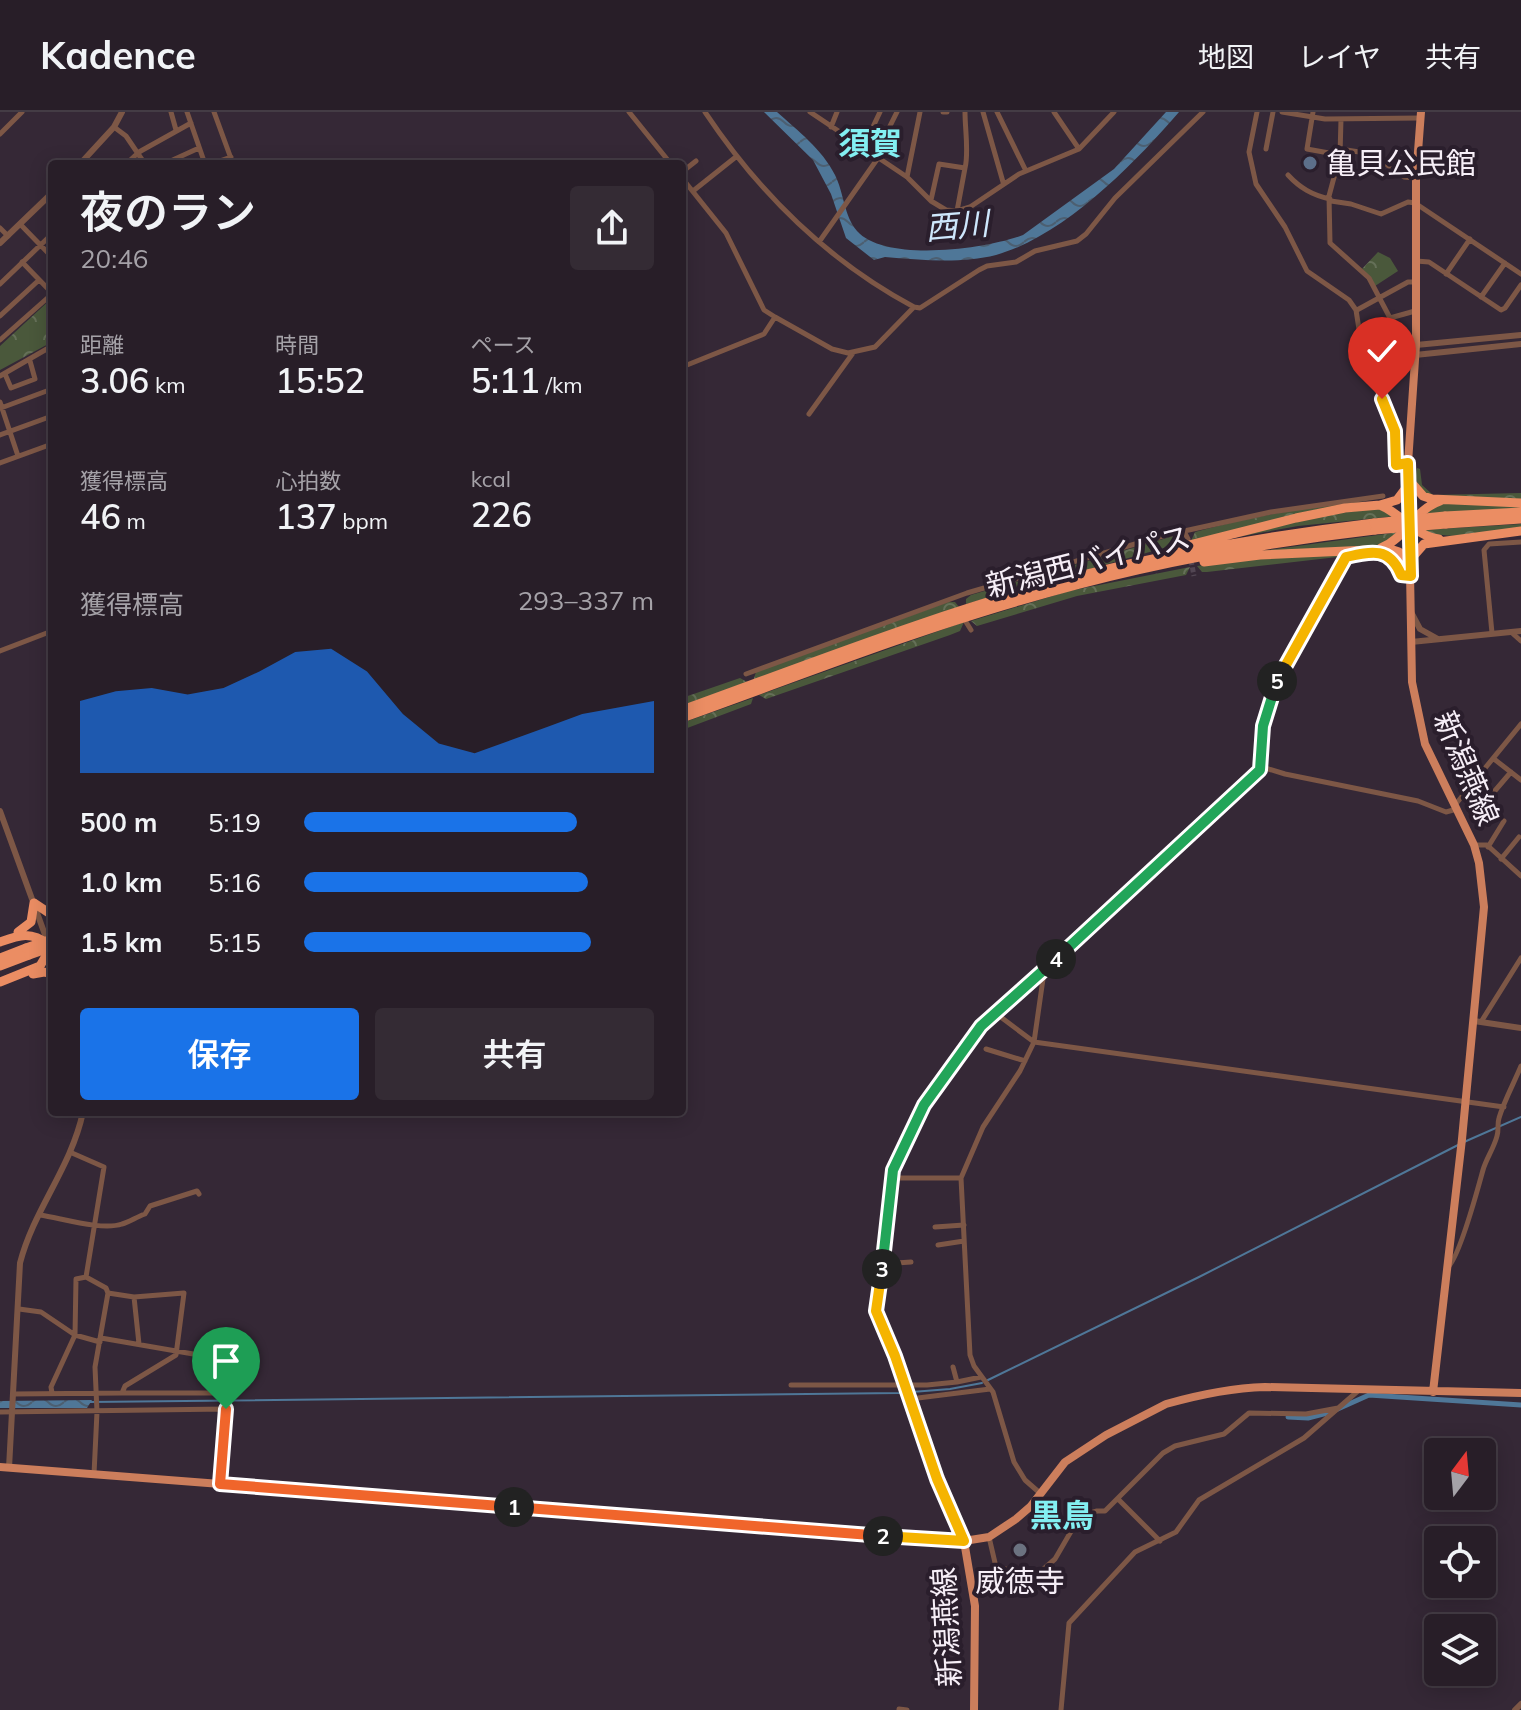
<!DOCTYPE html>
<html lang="ja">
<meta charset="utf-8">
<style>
:root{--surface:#281e28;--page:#342b34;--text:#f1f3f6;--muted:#a5a2a8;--line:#443c45;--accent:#1a73e8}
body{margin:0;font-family:Mulish,"Noto Sans JP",sans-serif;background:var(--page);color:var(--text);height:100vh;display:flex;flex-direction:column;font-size:30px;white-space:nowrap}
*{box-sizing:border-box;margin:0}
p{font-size:26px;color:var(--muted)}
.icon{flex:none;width:44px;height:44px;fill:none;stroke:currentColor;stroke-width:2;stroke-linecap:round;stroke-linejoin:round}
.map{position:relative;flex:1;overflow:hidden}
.sheet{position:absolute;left:48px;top:48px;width:638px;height:956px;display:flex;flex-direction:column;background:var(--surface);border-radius:8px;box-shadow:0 4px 20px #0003,0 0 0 2px var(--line)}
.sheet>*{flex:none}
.needle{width:52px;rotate:16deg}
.controls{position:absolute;left:1424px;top:1326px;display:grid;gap:16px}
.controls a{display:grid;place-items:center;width:72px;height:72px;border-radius:8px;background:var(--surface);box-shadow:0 4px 20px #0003,0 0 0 2px var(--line);font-size:40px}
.pin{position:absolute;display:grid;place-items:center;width:68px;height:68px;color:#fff;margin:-82px -34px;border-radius:50% 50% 50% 0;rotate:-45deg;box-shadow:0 0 8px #0007}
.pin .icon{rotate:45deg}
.km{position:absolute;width:40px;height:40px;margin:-20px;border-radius:50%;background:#222;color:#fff;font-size:22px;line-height:40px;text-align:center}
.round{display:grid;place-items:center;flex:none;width:84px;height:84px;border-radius:8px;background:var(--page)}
.head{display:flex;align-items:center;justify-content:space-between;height:136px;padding:0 32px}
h1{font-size:44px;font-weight:600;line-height:60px}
.figures{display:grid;grid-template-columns:repeat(3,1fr);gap:12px;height:136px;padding:8px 32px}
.figures div{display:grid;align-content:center}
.figures b{font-size:34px;font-weight:600}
.figures small{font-size:22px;font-weight:400}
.figures p{font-size:22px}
.chart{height:224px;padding:16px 32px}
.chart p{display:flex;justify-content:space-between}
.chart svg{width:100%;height:144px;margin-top:8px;fill:var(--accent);opacity:.7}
.cta{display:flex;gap:16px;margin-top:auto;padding:16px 32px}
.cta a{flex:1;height:92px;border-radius:8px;background:var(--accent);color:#fff;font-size:32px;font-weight:600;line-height:92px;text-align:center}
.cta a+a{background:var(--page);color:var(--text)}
ul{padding:0 32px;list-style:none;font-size:26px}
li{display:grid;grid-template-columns:128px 96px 1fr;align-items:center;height:60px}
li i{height:20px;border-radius:10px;background:var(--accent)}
header{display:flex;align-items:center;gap:48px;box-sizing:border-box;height:112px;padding:0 40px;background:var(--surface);border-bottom:2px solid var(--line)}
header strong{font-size:38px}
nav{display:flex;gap:44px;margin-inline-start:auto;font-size:28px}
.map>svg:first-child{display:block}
.forest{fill:url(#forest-crowns)}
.water{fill:url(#water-waves)}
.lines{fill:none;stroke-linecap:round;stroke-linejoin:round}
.stream{stroke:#4f7798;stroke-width:2}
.canal{stroke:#4f7798;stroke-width:5}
.minor-tunnel{stroke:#524653;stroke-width:5;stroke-dasharray:5 2.5;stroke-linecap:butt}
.minor{stroke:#7d5746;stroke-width:5}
.tertiary{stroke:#7d5746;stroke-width:6}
.primary{stroke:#cc7e5c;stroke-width:8}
.motorway{stroke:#eb8d63;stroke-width:9}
.motorway-bridge{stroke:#eb8d63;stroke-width:9}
.split-1-casing{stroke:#fff;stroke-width:16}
.split-2-casing{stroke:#fff;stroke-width:16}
.split-3-casing{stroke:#fff;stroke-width:16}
.split-4-casing{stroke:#fff;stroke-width:16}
.split-5-casing{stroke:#fff;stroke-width:16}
.split-6-casing{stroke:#fff;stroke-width:16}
.split-1{stroke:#f0652b;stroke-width:10}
.split-2{stroke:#f0652b;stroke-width:10}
.split-3{stroke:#f5b400;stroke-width:10}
.split-4{stroke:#22a559;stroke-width:10}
.split-5{stroke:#22a559;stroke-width:10}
.split-6{stroke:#f5b400;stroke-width:10}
.service-dot{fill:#5c6f8a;stroke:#2a1e2c;stroke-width:3}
.worship-dot{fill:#6b7280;stroke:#2a1e2c;stroke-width:3}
.labels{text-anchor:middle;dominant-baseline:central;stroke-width:8;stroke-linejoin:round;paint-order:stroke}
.poi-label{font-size:30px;fill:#f6eef7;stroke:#2a1e2c;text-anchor:start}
.street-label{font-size:30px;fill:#f6eef7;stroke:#2a1e2c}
.neighbourhood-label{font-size:32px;font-weight:bold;fill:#83eff2;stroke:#2a1e2c}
.water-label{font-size:32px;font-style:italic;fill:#cee7fc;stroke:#2a1e2c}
</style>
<header>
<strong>Kadence</strong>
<nav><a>地図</a><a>レイヤ</a><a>共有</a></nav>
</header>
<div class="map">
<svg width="1521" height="1598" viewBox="0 0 1521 1598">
<defs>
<pattern id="forest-crowns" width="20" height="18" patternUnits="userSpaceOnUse" patternTransform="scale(2)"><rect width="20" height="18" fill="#4a583b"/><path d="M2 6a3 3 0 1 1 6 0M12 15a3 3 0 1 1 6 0" fill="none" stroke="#657058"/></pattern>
<pattern id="water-waves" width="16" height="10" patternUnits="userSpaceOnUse" patternTransform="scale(2)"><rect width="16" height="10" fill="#4f7798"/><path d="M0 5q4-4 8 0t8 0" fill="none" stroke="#4c5f71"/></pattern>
</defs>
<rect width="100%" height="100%" fill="#352836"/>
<!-- forest -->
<path class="forest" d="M1378 140 1390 146 1398 159 1375 174 1361 158Z
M52 186V230L0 258V234Z
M1417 356 1420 357 1422 373 1433 383 1521 381V387L1426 384C1418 377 1414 367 1417 356Z
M1366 389 1310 399 1191 429 1195 420C1251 404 1309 395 1366 389Z
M1453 391 1521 393V396L1419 402 1434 392Z
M1381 396 1397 404 1298 414 1210 430 1322 403Z
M1521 412V416C1490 420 1451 430 1422 418Z
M1400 420 1385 432 1372 434 1232 443Z
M1177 423 1182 425 1185 430 966 492V487L971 483Z
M1381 440 1207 460H1202L1197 454 1248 447Z
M1190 455 1186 463 1077 484 977 514 971 509 1069 479Z
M948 490H955L959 495 753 569 756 560Z
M964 510 960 519 950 523 766 587 759 583Z
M740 566 747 570 682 594V586Z
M753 586 751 592 682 618V611Z"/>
<!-- water -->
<path class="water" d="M764 0H777C798 19 822 37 835 63 844 81 844 104 857 119 885 151 987 137 1023 123L1114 57 1166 0H1179C1134 52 1064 124 996 143 961 152 920 148 885 145L874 148 846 126 831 82 813 48Z
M92 1288 87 1296H0V1289Z"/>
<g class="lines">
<!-- stream -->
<path class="stream" d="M1464 1030 1521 1005
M988 1268 1199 1165 1458 1033
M89 1290 899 1281 950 1277 982 1271"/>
<!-- canal -->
<path class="canal" d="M1288 1305 1308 1306 1331 1300 1369 1283 1521 1293"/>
<!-- minor-tunnel -->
<path class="minor-tunnel" d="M1191 448 1194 464"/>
<!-- minor -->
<path class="minor" d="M171 0 176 18
M187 0 205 52
M214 0 233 52
M629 0 671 52
M705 0C759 81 828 149 914 195
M810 0 907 65 931 89 946 98 957 99 970 95 1019 62 1079 37 1114 0
M943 0H947
M983 0 1003 70
M997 0 1026 59
M1054 0 1079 37
M1257 0 1249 40 1256 72 1285 115 1307 159 1349 188 1356 198 1364 249 1395 319 1396 353 1408 351
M1282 0 1325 7 1420 6
M1313 0 1307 37 1340 43
M1341 7 1340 43 1329 84 1330 131 1369 166 1390 206 1415 199
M114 15 126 24 145 52
M831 15 837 0
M0 22 22 0
M863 36 880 0
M1266 37 1273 0
M1340 37 1372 42 1404 65 1415 66
M875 44 897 0
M126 52 139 40 191 11
M164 52 199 36
M211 52 231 45
M965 56C969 41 965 18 965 0
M682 60 696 49
M1288 63C1300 76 1312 83 1330 87
M907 65 920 0
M682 66 726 121 764 198 775 205 832 237 848 241 875 235 914 195 920 196 979 158 987 154 1016 150 1035 139 1077 129 1086 122 1115 86 1203 0
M693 79 737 44
M931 88 939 52 965 56 957 99
M1331 89 1351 92 1381 102 1408 90 1415 91 1521 162
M20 112 52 145
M0 116 8 124
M819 130 878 46
M1416 149 1429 150 1501 198 1505 196 1521 173
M22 150 52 181
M1446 162 1470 127
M0 172 52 122
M1481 185 1505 151
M1357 198 1408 170H1416
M0 204 39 168
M0 228 52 182
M682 255 764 222 775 205
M5 262 11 276 35 267 30 249
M0 264 52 234
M0 290 18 344
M1 296 52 277
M809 302 853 241
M0 323 52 304
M0 351 52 332
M1184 419 1188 427
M1380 441 1393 447 1401 463 1410 464
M966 510 971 518
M1511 520 1521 529
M1492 521 1484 438 1489 432 1521 430
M0 539 52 519
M746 562 967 481 1166 423 1271 400 1383 384
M1494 647 1521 668
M1262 655 1285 662 1418 689 1446 700 1457 697
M1493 681 1511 660
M1455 693 1521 612
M1474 733H1487L1521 764
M1488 735 1504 709
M1501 747 1519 725
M994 900 1034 930 1504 995
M1481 910 1521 846
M986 937 1025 949
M891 1066H961
M40 1103C61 1106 102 1119 122 1112 130 1110 136 1105 145 1102L150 1094 197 1079 199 1082
M935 1115 964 1113
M938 1133 964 1129
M882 1152 911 1150
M1447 1156C1459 1148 1478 1076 1483 1058 1486 1047 1494 1036 1497 1024 1499 1018 1497 1012 1499 1006 1504 989 1514 971 1521 954
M134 1185 139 1232
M19 1197 41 1200 75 1223 100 1230
M101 1226 199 1243 204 1249 216 1281H122
M953 1255 957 1270 981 1265
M791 1273H927L957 1270
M52 1281 51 1275 75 1223 76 1167 86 1165
M13 1282 122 1281 125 1274 176 1243 184 1181 134 1185 108 1181 106 1176 86 1165 104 1055 72 1041
M910 1287 990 1277
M0 1300 226 1297 220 1372
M94 1362 97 1300 95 1255 108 1181
M1041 1382 1025 1368 1014 1350 993 1280 974 1254 970 1243 961 1066 983 1015 1020 959 1034 930 1044 860
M1119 1388 1160 1429
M989 1425 996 1455 1025 1461H1039L1055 1447 1080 1404 1097 1399H1105L1163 1341 1175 1334 1224 1322 1249 1301 1306 1302 1338 1296
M963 1428 937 1367 895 1244 876 1199 893 1058 924 993 981 914 1044 859 1260 658 1263 614 1277 569 1346 445 1362 443
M899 1597 907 1598
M1061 1598 1069 1511 1135 1440 1176 1420 1199 1388 1304 1326 1359 1278"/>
<!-- tertiary -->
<path class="tertiary" d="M80 52 114 15 122 0
M0 131 52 81
M1416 233 1521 223
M1415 243 1521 232
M1411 500 1420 517 1438 527
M1411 530 1521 519
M0 699 52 842
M1474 909 1521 916
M9 1356 20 1151C34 1097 71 1056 83 1000
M1515 1598 1521 1592"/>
<!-- primary -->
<path class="primary" d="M1421 0 1416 66V233L1408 351 1412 570 1425 632 1474 733 1479 751 1484 795 1462 1027 1433 1280
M0 1355 964 1429 989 1425 1016 1407 1031 1394 1065 1350 1106 1323 1166 1292C1198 1283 1231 1276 1265 1275L1521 1281
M964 1429 975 1494 974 1598"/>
<!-- motorway -->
<path class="motorway" d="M1409 368 1423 384 1432 387 1521 391
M1380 393C1402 402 1415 424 1439 427
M1445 404 1521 400
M1446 412 1521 407
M1181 435 1296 406 1345 396 1380 393 1397 388 1409 372
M1381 436C1407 425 1414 398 1440 389
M1410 448 1424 432 1521 419
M1204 450 1260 443 1390 437 1399 440 1410 451
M682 598C812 551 941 500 1074 465 1173 440 1273 423 1374 411
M682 606C794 566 905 522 1019 489 1135 454 1254 432 1375 418
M34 791 52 803
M18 820 31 810 34 791
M0 830C20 823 31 819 49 833
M0 846 26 836
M0 854 29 843
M33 862 44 860 52 862
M0 870 40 854 47 842 52 819"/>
<!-- motorway-bridge -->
<path class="motorway-bridge" d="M1374 411 1445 404
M1375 418 1446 412
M26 836 52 827
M29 843 52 835"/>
</g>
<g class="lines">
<!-- split-1 casing -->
<g class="split-1-casing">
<path id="split-1" d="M226 1297 220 1372 514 1395"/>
</g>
<!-- split-2 casing -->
<g class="split-2-casing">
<path id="split-2" d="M514 1395 883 1424"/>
</g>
<!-- split-3 casing -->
<g class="split-3-casing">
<path id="split-3" d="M882 1157 876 1199 895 1244 937 1367 964 1429 883 1424"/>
</g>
<!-- split-4 casing -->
<g class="split-4-casing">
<path id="split-4" d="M882 1157 893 1058 924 993 981 914 1056 847"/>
</g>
<!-- split-5 casing -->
<g class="split-5-casing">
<path id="split-5" d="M1056 847 1260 658 1263 614 1277 569"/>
</g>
<!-- split-6 casing -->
<g class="split-6-casing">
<path id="split-6" d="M1277 569 1346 445C1372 439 1390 435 1401 463L1411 464 1408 351 1396 353 1395 319 1382 287"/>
</g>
<!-- split-1 -->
<use href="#split-1" class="split-1"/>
<!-- split-2 -->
<use href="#split-2" class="split-2"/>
<!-- split-3 -->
<use href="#split-3" class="split-3"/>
<!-- split-4 -->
<use href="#split-4" class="split-4"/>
<!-- split-5 -->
<use href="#split-5" class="split-5"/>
<!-- split-6 -->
<use href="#split-6" class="split-6"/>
</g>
<!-- markers -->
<circle class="service-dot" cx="1310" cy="51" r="8"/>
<circle class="worship-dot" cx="1020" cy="1438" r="8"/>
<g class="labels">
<!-- poi labels -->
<g class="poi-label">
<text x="1326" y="51">亀貝公民館</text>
<text x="1020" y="1469" text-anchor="middle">威徳寺</text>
</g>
<!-- street labels -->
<g class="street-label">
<text transform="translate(1088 449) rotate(-14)">新潟西バイパス</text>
<text transform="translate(1467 656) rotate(67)">新潟燕線</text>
<text transform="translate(946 1515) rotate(-93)">新潟燕線</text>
</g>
<!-- neighbourhood labels -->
<g class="neighbourhood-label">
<text x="870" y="31">須賀</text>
<text x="1062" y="1403">黒鳥</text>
</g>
<!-- water labels -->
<g class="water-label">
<text transform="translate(957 113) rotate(-5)">西川</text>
</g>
</g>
</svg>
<div class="controls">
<a><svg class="needle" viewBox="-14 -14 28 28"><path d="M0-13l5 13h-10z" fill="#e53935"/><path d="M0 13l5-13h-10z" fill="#a5a2a8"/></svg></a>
<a><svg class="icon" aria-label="locate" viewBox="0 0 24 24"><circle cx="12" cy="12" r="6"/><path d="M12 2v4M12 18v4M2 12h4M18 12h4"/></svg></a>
<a><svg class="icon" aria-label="layers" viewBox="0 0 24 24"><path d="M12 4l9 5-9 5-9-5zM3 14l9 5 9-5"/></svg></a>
</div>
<div class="pin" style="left:226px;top:1297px;background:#1e9e55"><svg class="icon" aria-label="arrive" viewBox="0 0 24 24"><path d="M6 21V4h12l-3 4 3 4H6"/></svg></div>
<div class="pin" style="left:1382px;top:287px;background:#d93025"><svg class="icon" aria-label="check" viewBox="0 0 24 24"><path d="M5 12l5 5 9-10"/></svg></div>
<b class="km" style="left:514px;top:1395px">1</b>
<b class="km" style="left:883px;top:1424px">2</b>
<b class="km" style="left:882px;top:1157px">3</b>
<b class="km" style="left:1056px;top:847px">4</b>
<b class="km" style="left:1277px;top:569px">5</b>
<section class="sheet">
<div class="head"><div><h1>夜のラン</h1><p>20:46</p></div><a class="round"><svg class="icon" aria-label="share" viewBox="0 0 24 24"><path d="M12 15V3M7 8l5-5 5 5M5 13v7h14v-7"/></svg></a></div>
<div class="figures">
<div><p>距離</p><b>3.06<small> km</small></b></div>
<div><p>時間</p><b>15:52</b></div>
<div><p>ペース</p><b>5:11<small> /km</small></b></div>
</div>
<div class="figures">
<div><p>獲得標高</p><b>46<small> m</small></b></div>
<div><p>心拍数</p><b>137<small> bpm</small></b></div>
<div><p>kcal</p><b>226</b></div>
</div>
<div class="chart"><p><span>獲得標高</span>293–337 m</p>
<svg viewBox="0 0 160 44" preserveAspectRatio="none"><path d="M0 44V22L10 19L20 18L30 20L40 18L50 13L60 7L70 6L80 13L90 26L100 35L110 38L120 34L130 30L140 26L150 24L160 22V44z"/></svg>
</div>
<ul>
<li><b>500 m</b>5:19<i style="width:78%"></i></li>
<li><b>1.0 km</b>5:16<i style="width:81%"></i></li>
<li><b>1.5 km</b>5:15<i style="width:82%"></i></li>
</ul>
<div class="cta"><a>保存</a><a>共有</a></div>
</section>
</div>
